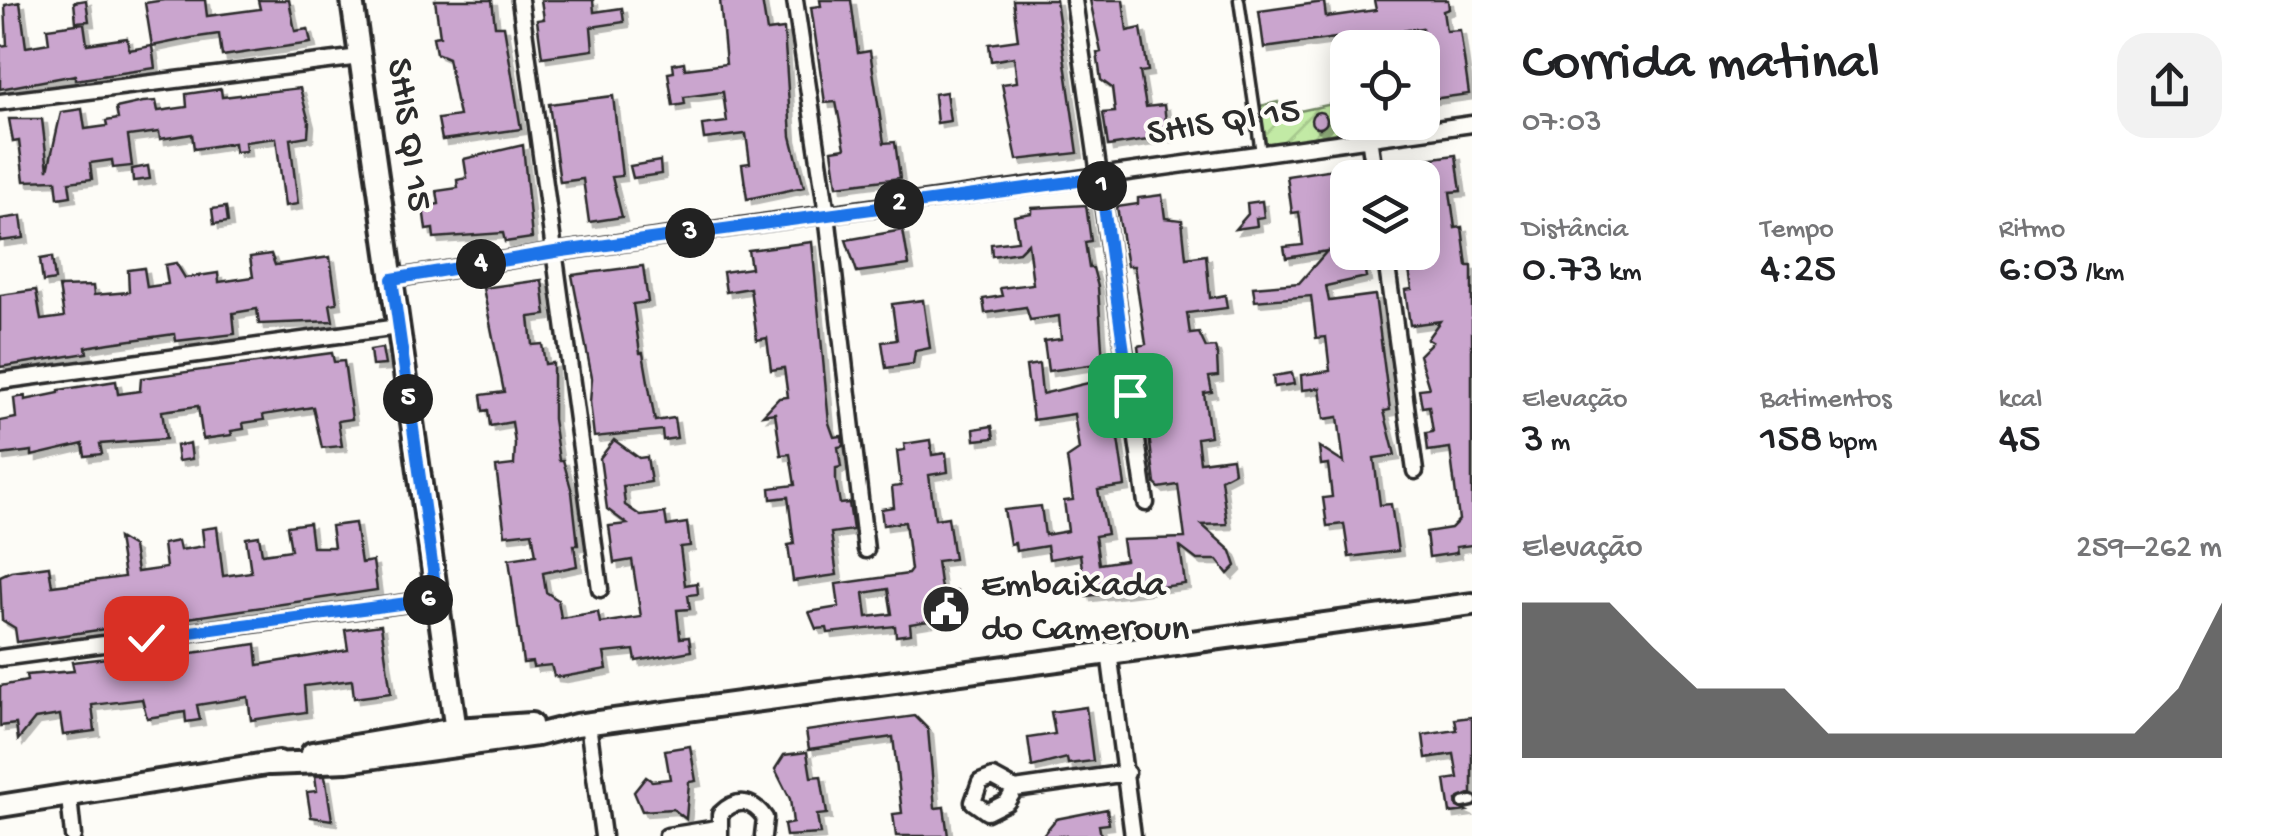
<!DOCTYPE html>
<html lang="pt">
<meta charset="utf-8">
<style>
:root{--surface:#fff;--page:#f2f2f2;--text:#202124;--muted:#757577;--accent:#2b2b2b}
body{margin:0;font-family:"Gochi Hand",sans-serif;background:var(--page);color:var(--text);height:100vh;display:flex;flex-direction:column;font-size:38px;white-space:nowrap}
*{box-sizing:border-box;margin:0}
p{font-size:32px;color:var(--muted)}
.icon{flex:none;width:55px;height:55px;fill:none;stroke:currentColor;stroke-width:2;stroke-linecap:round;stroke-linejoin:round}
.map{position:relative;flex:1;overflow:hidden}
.panel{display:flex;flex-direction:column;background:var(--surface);width:800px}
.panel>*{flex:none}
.tools{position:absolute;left:1330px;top:30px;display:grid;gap:20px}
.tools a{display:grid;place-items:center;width:110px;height:110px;border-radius:20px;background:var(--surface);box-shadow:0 5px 25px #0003;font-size:50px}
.pin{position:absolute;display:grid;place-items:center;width:85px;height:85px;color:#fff;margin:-42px;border-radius:20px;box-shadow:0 5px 15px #0006}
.km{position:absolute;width:50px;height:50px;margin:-25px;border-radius:50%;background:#222;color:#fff;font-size:28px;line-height:50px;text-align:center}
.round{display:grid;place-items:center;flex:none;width:105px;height:105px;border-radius:30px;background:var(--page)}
.headline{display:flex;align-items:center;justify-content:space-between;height:170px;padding:0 50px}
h1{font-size:55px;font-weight:600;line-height:75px}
.figures{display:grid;grid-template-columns:repeat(3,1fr);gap:15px;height:170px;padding:10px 50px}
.figures div{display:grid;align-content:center}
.figures b{font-size:42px;font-weight:600}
.figures small{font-size:28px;font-weight:400}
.figures p{font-size:28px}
.chart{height:280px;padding:20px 50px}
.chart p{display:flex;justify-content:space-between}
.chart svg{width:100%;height:180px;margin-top:10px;fill:var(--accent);opacity:.7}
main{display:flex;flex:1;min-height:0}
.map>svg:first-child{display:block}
.garden{fill:url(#garden-furrows);stroke:#768a68;stroke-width:2.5}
.building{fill:#caa5ce;stroke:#2b2b2b;stroke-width:2.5;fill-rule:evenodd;filter:url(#shadow)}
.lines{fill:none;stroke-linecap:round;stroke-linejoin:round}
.lane-casing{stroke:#2b2b2b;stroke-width:15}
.street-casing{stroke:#2b2b2b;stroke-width:21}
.secondary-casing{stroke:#2b2b2b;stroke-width:28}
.lane{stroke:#fdfcf7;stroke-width:8}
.street{stroke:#fdfcf7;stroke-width:14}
.secondary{stroke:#fdfcf7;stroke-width:20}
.route-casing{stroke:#fff;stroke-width:20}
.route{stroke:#1a73e8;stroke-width:12}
.labels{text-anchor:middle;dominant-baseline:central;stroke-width:8;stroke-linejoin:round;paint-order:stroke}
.street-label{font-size:38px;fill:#2b2b2b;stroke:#fdfcf7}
.poi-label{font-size:38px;fill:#2b2b2b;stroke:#fdfcf7;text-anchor:start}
</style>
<main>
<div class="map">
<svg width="1472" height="836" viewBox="0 0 1472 836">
<defs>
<pattern id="garden-furrows" width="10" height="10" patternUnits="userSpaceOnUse" patternTransform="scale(2.5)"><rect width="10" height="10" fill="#c2eaa5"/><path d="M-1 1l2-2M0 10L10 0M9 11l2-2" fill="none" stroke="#a7c98e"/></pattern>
<filter id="shadow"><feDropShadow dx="5" dy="5" stdDeviation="0" flood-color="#0004"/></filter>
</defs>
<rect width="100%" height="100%" fill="#fdfcf7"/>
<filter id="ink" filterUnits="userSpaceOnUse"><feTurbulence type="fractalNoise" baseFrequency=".01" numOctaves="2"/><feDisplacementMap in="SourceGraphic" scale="20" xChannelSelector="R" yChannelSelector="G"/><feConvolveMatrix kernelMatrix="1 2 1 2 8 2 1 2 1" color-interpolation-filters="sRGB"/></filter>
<g filter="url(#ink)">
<!-- garden -->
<path class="garden" d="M1347 77 1348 122 1390 123 1265 146 1260 106 1278 102 1281 115 1337 103 1334 79Z"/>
<!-- building -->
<path class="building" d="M86 0 89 21 76 22 74 2Z
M164 0H205L207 16 260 9 258 0H289L295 31 308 29 311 43 222 56 219 34 191 38 152 46 155 68 75 80V75L0 89V46L7 45 5 5 20 2 26 47 49 43 47 28 84 23 87 44 127 38 129 50 152 46 145 3Z
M435 0H492L495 26H504L521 129 442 140 438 119 459 116 448 58 436 53 433 37 440 36Z
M541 0H593L594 12 622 8 624 22 591 27 593 50 542 57 537 20 544 19Z
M720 0H762L767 31 784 29 791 136 804 187 747 199 742 164 750 163 746 134 704 139 702 125 727 122 723 92 684 97 685 104 673 106 668 73 674 72 673 64 684 62 685 69 726 64Z
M820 0H851L858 53 870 51 884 143 895 142 900 178 837 186 832 150 845 148 836 102 825 103 811 7 821 6Z
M1013 0H1056L1078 153 1017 160 1002 84 1017 82 1014 57 991 61 989 44 1018 40Z
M1090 0H1123L1127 31 1141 28 1148 71 1140 72 1146 107 1164 105 1168 137 1108 146 1103 113 1115 112 1112 88 1101 80 1097 53 1101 52Z
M1374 0H1448L1449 9 1443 11 1446 31 1460 30 1469 94 1432 99 1422 28 1373 35 1375 48H1348V72L1341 73 1336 38 1264 48 1259 11 1324 2 1326 17 1376 10Z
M300 88 309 122 308 136 290 139 298 204 285 206 276 138 245 142 246 151 235 152 234 143 194 149 192 134 160 139 159 132 128 136 132 166 113 168 112 160 90 163 92 179 69 182 71 196 58 198 56 180 24 181 19 141 13 142 9 119H42L48 170 61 112 82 109 85 129 107 126 106 121 118 119 116 108 143 102 156 101 158 111 187 107 186 94 221 89 222 97Z
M946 92 950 121 937 123 934 94Z
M613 96 622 176 612 177 622 217 589 222 583 179 560 182 549 104Z
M1311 120a8 8 0 1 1 16 0a8 8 0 1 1-16 0Z
M523 145 532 238 505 242 503 233 434 238 433 229 426 230 423 207 439 204 437 191 458 188 457 180 467 178 464 159Z
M1456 155 1461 191 1450 192 1455 228 1462 227 1467 266H1472V545L1456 547 1457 553 1429 557 1426 532 1451 528 1459 520 1450 448 1428 451 1426 433 1433 432 1429 406 1422 407 1419 389 1429 388 1419 355 1432 342 1427 339 1440 321 1410 325 1405 290 1412 289 1406 252H1422V178H1390L1388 164Z
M660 161 661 174 633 178 630 166Z
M148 166 150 179 133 181 132 169Z
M1354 166 1355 178H1348V253L1372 252 1374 264 1364 265 1366 277 1326 286 1329 301 1375 295 1390 410 1384 411 1395 455 1374 458 1380 505 1391 504 1398 551 1349 557 1344 524 1327 526 1323 498 1332 497 1328 464 1321 465 1319 447 1344 463 1338 417 1324 419 1320 388 1302 390 1301 375 1330 371 1326 337 1316 338 1311 296 1255 301 1253 287 1299 283 1327 251 1286 258 1284 247 1303 245 1299 212 1292 213 1287 176Z
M1162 195 1165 218 1182 220 1186 258 1206 255 1210 298 1225 295 1227 308 1187 313 1190 334 1199 333 1206 348 1215 347 1217 355 1218 376 1209 377 1212 392 1204 393 1210 436 1197 438 1200 462 1232 458 1234 472 1221 479 1227 524 1202 525 1231 551 1236 566 1228 574 1217 560H1197L1180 547 1185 584 1086 596 1080 554 1049 559 1047 546 1016 551 1015 543 1010 544 1004 510 1041 506 1045 535 1068 531 1064 501 1073 500 1067 458 1079 450 1074 414 1033 420 1026 366 1039 364 1042 394 1109 378 1125 486 1098 490 1107 534 1095 536 1099 564 1125 560 1122 540 1185 538 1178 485 1159 488 1155 484 1138 346 1146 344 1134 266H1127L1117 207 1138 204V198Z
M1262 201 1264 217 1256 218 1257 226 1235 229 1248 214 1247 203Z
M1086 205 1091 241 1085 242 1089 268H1093L1098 287 1103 363 1048 371 1044 341 1061 339 1059 316 1030 320 1026 307 985 313 983 299 1002 296 1000 288 1033 284 1028 243 1019 252 992 256 991 244 1018 241 1014 216 1032 213V208Z
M226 207 228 222 214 224 212 209Z
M21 216 24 238 0 241V219Z
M903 230 909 265 857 272 846 240Z
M812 242 829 423 834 437 842 436 843 446 838 447 841 467 836 468V481L840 504 849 503 853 530 831 533 837 575 793 581 788 545 794 544 788 497 771 499 770 488 795 485 790 454 781 455 775 413 763 415 779 398 788 397 784 368 771 370 767 338 757 340 750 288 726 292 723 272 751 268 748 250Z
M271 254 275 265 330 257 337 303 330 304 333 321 259 324 257 309 233 313 235 334 176 341 175 334 110 343 86 347 87 353 0 367V295L36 290 41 320 64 317 59 287 93 286 94 295 129 292 128 270 144 268 147 287 168 284 165 265 176 263 185 278 218 273 219 282 253 277 250 257Z
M52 257 55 280 43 282 40 259Z
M643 266 648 302 633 304 640 353H643L655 421 674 418 677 438 663 440 662 430 594 437 590 402 592 378 572 275Z
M542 280 546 315 529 317 532 345 542 344 545 364 553 363V419L559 460H563L572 492 578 545H574L577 566 543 573 546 592 558 600 561 618 598 612 600 623 641 617 632 560 614 563 609 526 627 524 607 509 600 458 614 440 639 458 647 457 651 482 623 486 625 505 641 516 665 513 667 526 687 523 690 546 680 547 685 585 697 583 698 594 688 595 690 609 677 610 680 638 689 637 691 651 636 661 634 650 604 653 607 669 562 677 554 676 551 665 533 667 532 662 523 663 509 559 536 555 532 532 505 535 496 467 514 465 515 444 512 422 490 426 488 410 483 411 481 395 504 392 483 288Z
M923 300 930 348 915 351 913 364 886 368 882 342 897 340 892 304Z
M382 348 385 365 372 366 370 350Z
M332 353 334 362 344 361 352 419 338 421 342 446 322 448 313 407 263 415 264 420 243 423 244 429 231 431 232 435 203 439 198 406 162 411 166 439 100 444 102 454 85 456 83 444 32 456V451L0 455V421L16 418 14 398 25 396V400L59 393V390L116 381 118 394 140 391 141 378Z
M1292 373 1294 384 1274 387 1273 376Z
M992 426 994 438 975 440 974 429Z
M930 440 932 455 946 453 948 472 929 475 935 519 948 517 954 559 937 561 940 583 942 593 957 591 960 616 910 624 911 634 896 636 895 626 828 633 827 628 816 629 809 612 839 607 836 584 908 574 911 570 905 522 883 525 881 509 894 507 892 487 901 486 897 451 905 450 904 444ZM888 589 892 614 867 617 864 593Z
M190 443 192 459 178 461 176 446Z
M309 523 312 547H334L331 526 355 523 361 563 373 561 377 590 174 620 172 610 136 616 137 623 125 626 17 642 15 628 2 620 0 576 11 571 49 566 52 586 124 577 118 538 133 547 137 572 166 568 163 544 178 541 180 550 204 546 202 529 217 527 223 576 251 572 246 538 259 536 262 554 291 550 287 526Z
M381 625 391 693 354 698 352 680 304 686 306 712 271 717 251 720 248 697 197 705 200 720 186 722 185 712 147 718 142 699 92 705 95 731 63 735 60 715 35 719 18 740 16 724 0 726V686L27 681 26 675 74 671 72 662 90 660 124 656 135 661 256 644 258 665 348 650 345 630Z
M1086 707 1093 761 1068 764 1067 758 1032 767 1028 738 1055 734 1051 712Z
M915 716 928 729 935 808 944 807 948 836H896L893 814 902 813 893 737 809 749 806 731Z
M1472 717V793L1456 800 1457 807 1466 811 1450 813 1445 780 1458 778 1454 754 1426 758 1423 735 1457 730 1455 719Z
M690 746 696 781 689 782 686 819 673 809 642 811 634 792 646 777 652 781 670 779 665 750Z
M807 752 811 777 821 776 827 814 817 815 820 834 786 836 784 825 793 823 790 799 775 769 784 755Z
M315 776H325L332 820 311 817 307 792 317 791Z
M1107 809 1109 824 1099 825 1101 836H1042L1056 819Z"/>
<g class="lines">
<!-- lane casing -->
<g class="lane-casing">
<path id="lane" d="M1239 0 1261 153
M1463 803 1472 801"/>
</g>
<!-- street casing -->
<g class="street-casing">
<path id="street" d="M520 0 600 589
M795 0 827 214 866 550
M1074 0 1146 503
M0 102 360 57
M1369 137 1375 178
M1385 252 1415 471
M392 279 555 252 1472 124
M0 381 398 327
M1109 652 1133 836
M0 658 437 599
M588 724 603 836
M1015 789 1007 802 987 812 973 802 980 782 993 777 1015 789 1127 773
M69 797 73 836
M667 836 717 828
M720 836V814C736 798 752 799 765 818L763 836"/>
</g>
<!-- secondary casing -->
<g class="secondary-casing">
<path id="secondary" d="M352 0 458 745
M312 753 455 729 531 724
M270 764 347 761 537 735 576 725 1472 604
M0 806 279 762"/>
</g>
<!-- lane -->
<use href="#lane" class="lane"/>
<!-- street -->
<use href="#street" class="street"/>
<!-- secondary -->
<use href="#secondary" class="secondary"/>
</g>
</g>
<g class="lines" filter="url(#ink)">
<!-- route casing -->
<g class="route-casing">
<path id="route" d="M146 638 437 599 392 279 555 252 1100 178 1130 395"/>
</g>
<!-- route -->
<use href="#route" class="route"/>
</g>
<!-- icons -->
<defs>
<g id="civic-disc" transform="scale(2.5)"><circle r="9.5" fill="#2b2b2b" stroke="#fdfcf7"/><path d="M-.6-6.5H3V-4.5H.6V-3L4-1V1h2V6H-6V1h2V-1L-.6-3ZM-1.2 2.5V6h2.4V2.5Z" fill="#fff"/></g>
</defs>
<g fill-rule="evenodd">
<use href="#civic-disc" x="946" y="609"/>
</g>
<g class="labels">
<!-- street labels -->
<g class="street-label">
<text transform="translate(1224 124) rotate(-9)">SHIS QI 15</text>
<text transform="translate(407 135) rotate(82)">SHIS QI 15</text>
</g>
<!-- poi labels -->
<g class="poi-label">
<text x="981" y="587">Embaixada<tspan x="981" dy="44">do Cameroun</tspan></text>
</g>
</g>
</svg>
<div class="tools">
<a><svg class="icon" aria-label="locate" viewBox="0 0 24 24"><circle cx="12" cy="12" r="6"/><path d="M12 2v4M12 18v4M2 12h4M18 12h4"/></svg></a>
<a><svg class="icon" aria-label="layers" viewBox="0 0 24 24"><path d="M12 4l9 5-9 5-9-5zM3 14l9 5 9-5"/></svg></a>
</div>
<div class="pin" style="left:1130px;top:395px;background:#1e9e55"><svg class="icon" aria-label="arrive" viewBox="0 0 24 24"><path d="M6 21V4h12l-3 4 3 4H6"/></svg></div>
<div class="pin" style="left:146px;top:638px;background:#d93025"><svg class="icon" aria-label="check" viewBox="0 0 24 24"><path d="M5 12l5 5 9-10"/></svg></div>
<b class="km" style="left:1102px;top:186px">1</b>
<b class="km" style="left:899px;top:204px">2</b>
<b class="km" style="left:690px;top:233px">3</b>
<b class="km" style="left:481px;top:264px">4</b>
<b class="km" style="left:408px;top:399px">5</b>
<b class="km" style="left:428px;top:600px">6</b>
</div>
<section class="panel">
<div class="headline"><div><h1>Corrida matinal</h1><p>07:03</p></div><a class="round"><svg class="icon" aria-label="share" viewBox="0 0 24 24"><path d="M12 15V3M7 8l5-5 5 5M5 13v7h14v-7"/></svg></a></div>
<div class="figures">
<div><p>Distância</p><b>0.73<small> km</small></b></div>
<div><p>Tempo</p><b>4:25</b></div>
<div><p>Ritmo</p><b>6:03<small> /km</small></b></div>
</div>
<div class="figures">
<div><p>Elevação</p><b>3<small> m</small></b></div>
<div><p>Batimentos</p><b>158<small> bpm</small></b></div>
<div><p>kcal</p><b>45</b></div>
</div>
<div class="chart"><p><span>Elevação</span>259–262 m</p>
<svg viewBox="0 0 160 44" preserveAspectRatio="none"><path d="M0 44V6L10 6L20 6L30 17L40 27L50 27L60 27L70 38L80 38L90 38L100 38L110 38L120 38L130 38L140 38L150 27L160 6V44z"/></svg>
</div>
</section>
</main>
